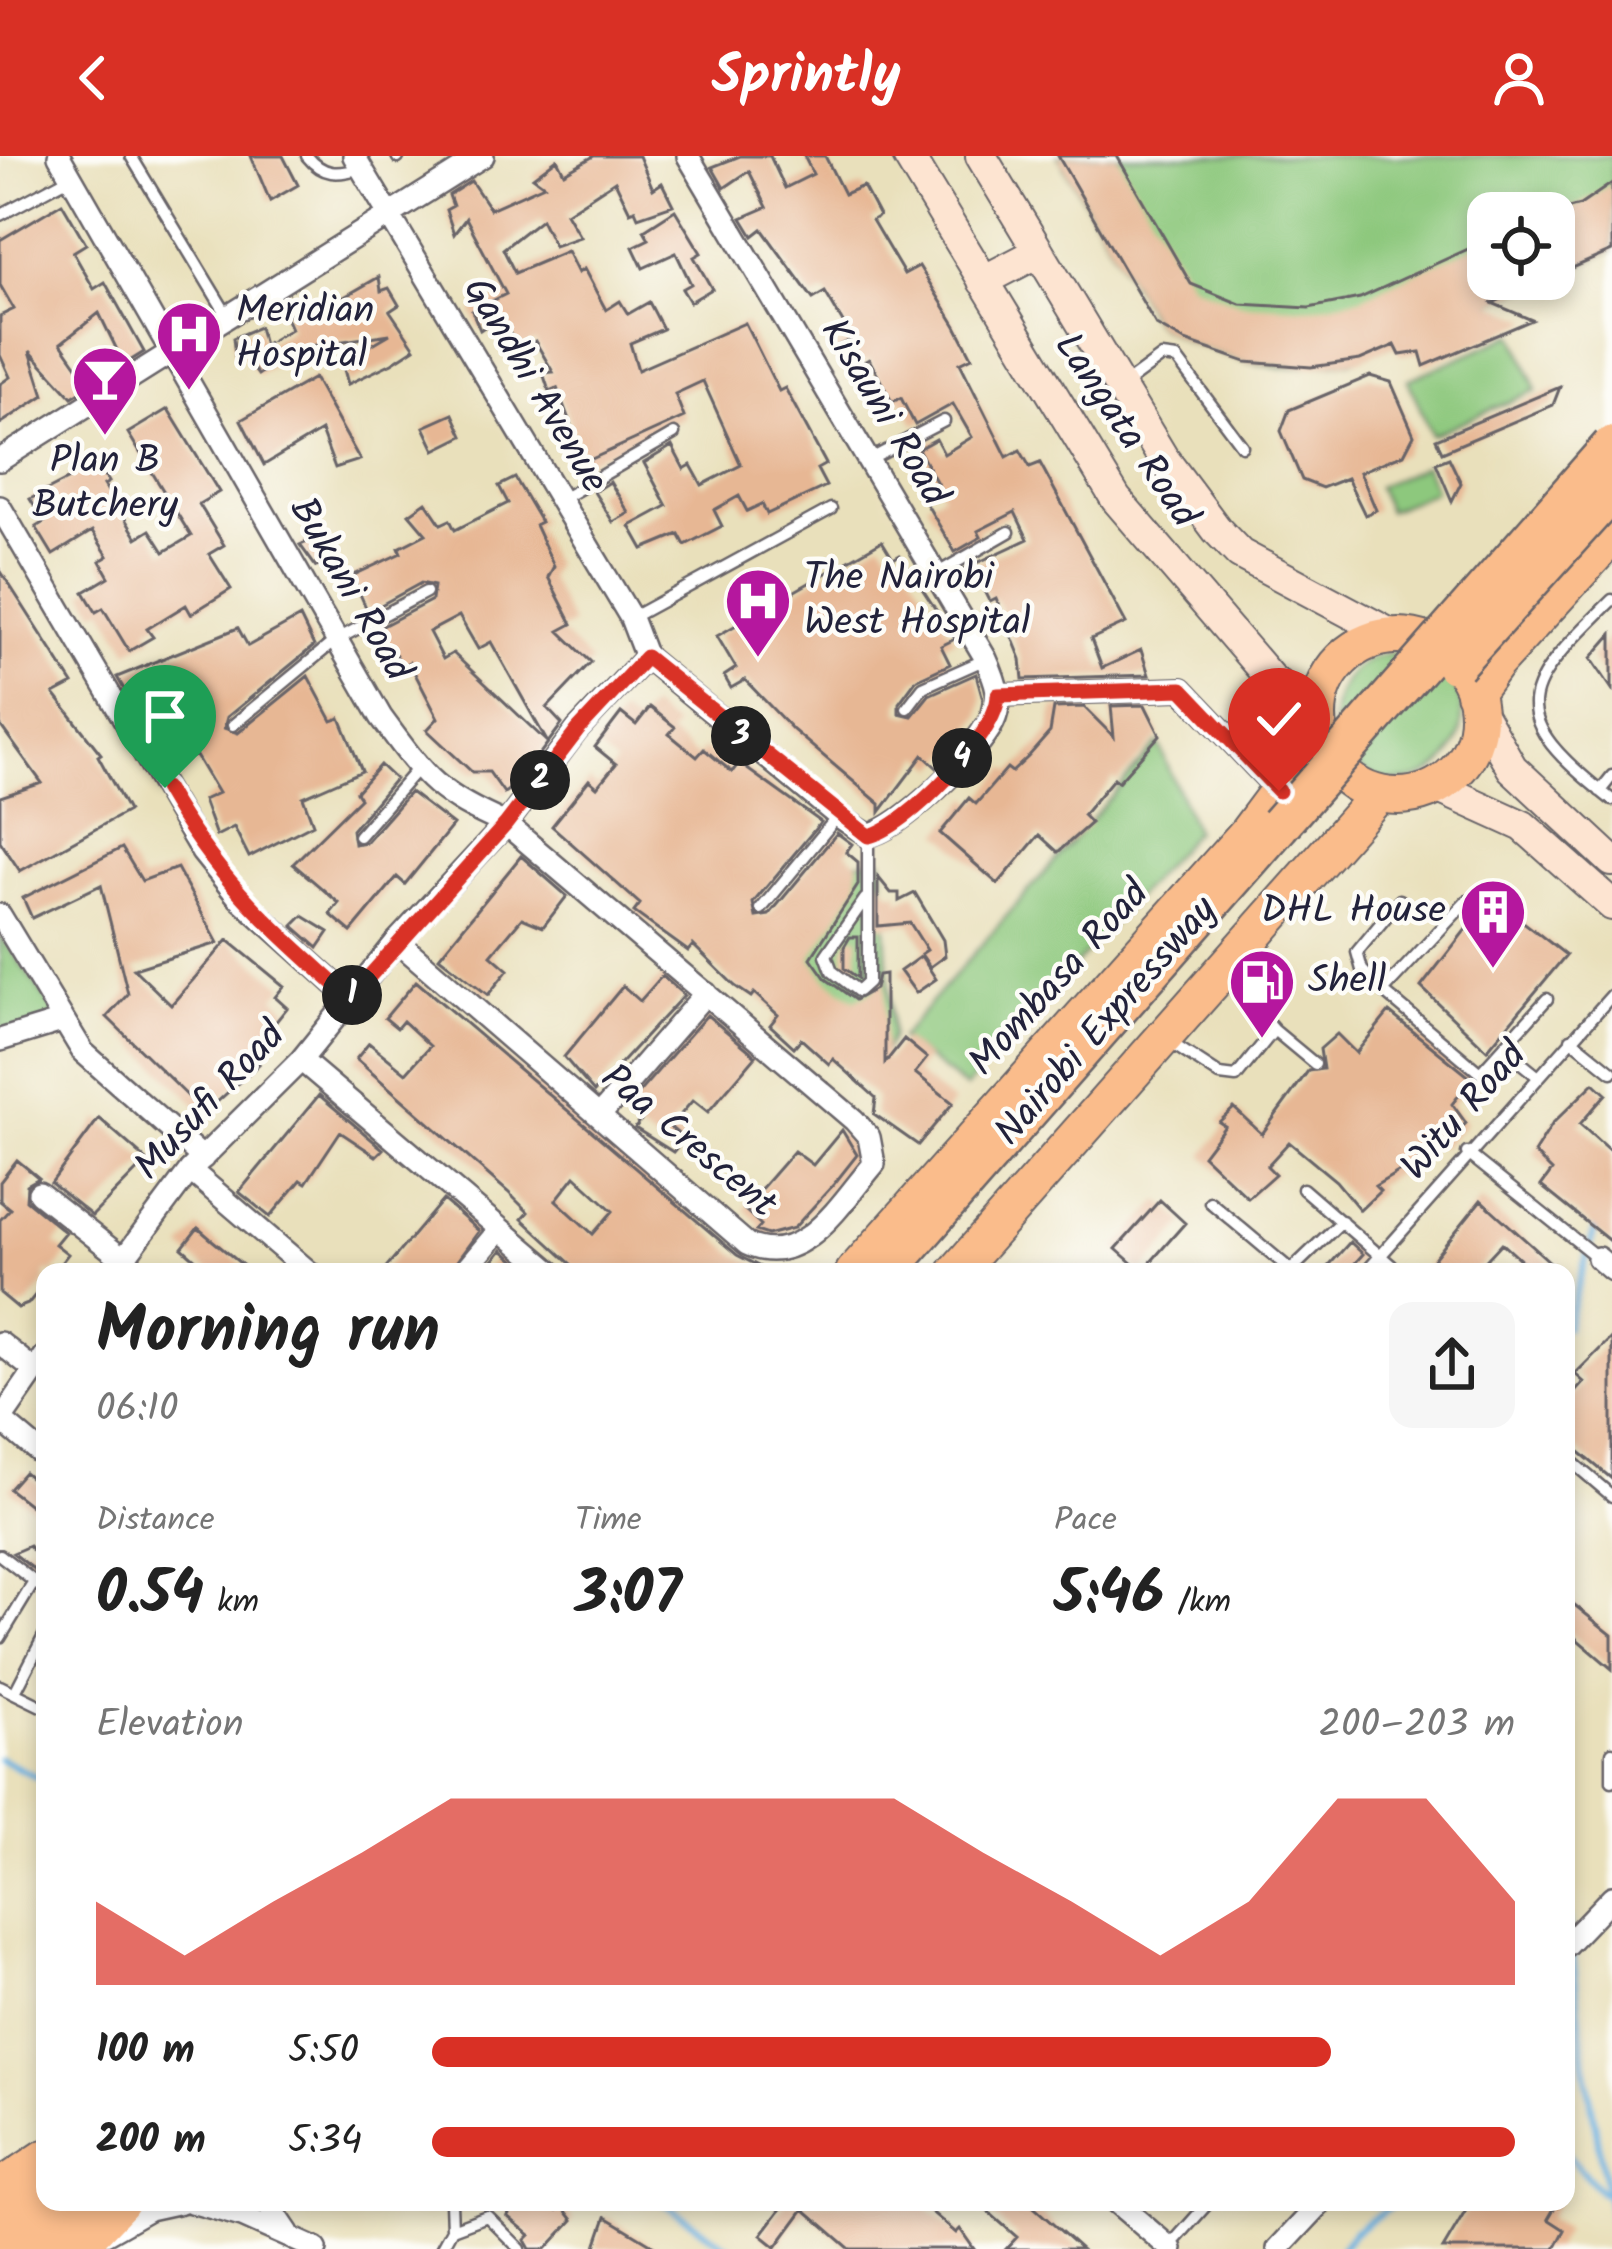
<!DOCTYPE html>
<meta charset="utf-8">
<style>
:root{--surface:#fff;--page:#f6f6f6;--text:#222;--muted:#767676;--accent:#d93025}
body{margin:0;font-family:Kalam,sans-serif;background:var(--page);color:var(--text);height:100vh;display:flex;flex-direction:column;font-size:45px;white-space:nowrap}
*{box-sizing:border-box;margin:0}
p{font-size:39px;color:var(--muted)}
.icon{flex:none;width:66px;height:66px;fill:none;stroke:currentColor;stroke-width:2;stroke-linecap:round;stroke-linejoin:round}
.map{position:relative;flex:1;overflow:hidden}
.side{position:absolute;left:36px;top:1107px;width:1539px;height:948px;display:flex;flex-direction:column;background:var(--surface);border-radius:24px;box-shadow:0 6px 18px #0003}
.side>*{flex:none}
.fabs{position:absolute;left:1467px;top:36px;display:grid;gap:24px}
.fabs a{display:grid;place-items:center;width:108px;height:108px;border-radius:24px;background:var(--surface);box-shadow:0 6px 18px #0003;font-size:60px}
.pin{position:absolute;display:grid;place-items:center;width:102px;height:102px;color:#fff;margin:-123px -51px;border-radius:50% 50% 50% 0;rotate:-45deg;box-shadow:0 0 12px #0007}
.pin .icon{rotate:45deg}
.km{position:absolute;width:60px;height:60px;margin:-30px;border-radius:50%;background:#222;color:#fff;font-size:33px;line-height:60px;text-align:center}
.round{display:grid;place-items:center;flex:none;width:126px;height:126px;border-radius:24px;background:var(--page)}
.summary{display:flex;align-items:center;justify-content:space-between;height:204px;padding:0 60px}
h1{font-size:66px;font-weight:700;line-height:90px}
.stats{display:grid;grid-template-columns:repeat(3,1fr);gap:18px;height:204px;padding:12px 60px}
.stats div{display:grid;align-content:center}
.stats b{font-size:60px;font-weight:700}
.stats small{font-size:33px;font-weight:400}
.stats p{font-size:33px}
.chart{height:336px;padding:24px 60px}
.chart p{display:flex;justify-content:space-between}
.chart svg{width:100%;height:216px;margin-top:12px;fill:var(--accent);opacity:.7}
ul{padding:0 60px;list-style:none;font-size:39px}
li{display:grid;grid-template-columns:192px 144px 1fr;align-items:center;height:90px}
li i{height:30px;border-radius:15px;background:var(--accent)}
header{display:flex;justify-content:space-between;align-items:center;height:156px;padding:0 60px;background:var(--accent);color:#fff;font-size:54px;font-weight:700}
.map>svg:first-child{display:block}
.green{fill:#8dc87d;stroke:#58755c;stroke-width:3}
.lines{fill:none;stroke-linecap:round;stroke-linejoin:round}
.stream{stroke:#6bb2e2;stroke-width:6}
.building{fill:#e7b794;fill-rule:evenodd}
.service-casing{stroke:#686468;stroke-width:15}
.minor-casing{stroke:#686468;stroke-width:26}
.secondary-casing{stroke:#686468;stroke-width:34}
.trunk-casing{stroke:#686468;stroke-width:40}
.motorway-casing{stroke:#686468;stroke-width:44}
.service{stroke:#fff;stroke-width:10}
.minor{stroke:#fff;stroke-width:21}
.secondary{stroke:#fde4d1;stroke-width:30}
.trunk{stroke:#fabc8b;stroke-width:36}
.motorway{stroke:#fabc8b;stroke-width:39}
.motorway-bridge-casing{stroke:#686468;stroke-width:44;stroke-linecap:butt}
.motorway-bridge{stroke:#fabc8b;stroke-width:39}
.route-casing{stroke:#fff;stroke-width:24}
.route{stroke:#d93025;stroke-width:15}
.labels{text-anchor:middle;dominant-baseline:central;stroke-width:9;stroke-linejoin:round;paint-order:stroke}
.poi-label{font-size:39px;fill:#22223b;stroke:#fdfcf7;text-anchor:start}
.street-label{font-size:39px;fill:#22223b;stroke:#fdfcf7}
</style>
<header><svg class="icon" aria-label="back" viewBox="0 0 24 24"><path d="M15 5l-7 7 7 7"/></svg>Sprintly<svg class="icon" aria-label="person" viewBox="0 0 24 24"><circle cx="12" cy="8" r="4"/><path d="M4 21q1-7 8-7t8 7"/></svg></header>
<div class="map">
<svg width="1612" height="2093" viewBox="0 0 1612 2093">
<rect width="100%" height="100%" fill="#fdfcf7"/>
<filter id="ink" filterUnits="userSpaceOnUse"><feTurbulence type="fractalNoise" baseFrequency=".00833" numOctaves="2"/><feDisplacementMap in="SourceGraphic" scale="24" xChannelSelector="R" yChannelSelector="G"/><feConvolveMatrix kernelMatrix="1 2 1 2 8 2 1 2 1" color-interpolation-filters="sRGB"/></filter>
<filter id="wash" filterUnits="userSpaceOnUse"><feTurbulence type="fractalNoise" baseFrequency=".004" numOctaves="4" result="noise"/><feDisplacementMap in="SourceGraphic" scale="48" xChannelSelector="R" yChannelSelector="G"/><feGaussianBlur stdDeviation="2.7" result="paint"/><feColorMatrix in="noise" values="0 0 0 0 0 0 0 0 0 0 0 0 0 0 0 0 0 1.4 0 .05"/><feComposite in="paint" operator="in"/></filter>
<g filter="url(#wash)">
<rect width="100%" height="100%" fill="#e9e0bb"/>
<!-- green -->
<path class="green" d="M1058 0H1612V95L1554 120V57H1488V123H1548L1350 206 1278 212 1246 206 1185 185 1156 169Z
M1514 178 1537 234 1432 279 1408 224Z
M1425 310 1435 335 1388 355 1377 331Z
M1334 561a64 64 0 1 1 128 0a64 64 0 1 1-128 0Z
M1158 587 1195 675 966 932 900 882Z
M882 704 892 880 885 895 775 809 854 706Z
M0 779 62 865 0 879Z"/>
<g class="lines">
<!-- stream -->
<path class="stream" d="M1566 1171 1596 1069
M0 1603 45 1625
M1566 1751 1569 1773
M1572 1792 1584 1904 1612 2067
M1566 1997 1603 2038
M662 2046 731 2093
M1341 2093 1353 2076 1397 2046"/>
</g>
<g id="blocks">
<!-- building -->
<path class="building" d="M251 0H283L298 29 270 45Z
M594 0H639L653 33 662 27 673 49 638 61 635 54 630 56 615 25 566 57 580 81 554 90 541 63 503 93 515 117 567 95 578 117 584 113 606 154 620 145 628 158 649 146 663 173 630 187 638 214 745 167 779 235 785 232 826 308 817 313 826 330 767 358 762 348 747 355 739 340 714 354 722 370 685 389 679 378 643 393 630 370 667 350 644 307 672 290 684 313 691 309 702 329 741 309 703 225 675 238 684 261 585 306 557 232 549 235 543 217 553 216 535 185 520 193 499 161 480 174 472 155 506 138 466 62 454 78 446 54 453 50 449 39 471 25 490 53 544 29 533 21 557 3 564 17Z
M740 0H770L785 32 813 18 804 0H825L844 38 863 30 879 60 872 64 904 118 919 110 956 170 972 201 960 207 1007 301 1020 294 1030 311 1040 307 1126 467 1091 483 1102 512 1141 494 1149 519 1023 523 1021 503 996 442 990 445 976 417 969 420 964 413 1028 383 1015 356 978 375 981 381 955 396 926 347 943 338 918 293 936 283 944 298 972 281 953 248 915 269 901 242 892 246 869 203 862 207 859 201 841 210 832 193 850 184 848 175 825 136 813 143 762 73 753 80 742 62 767 51 749 15 724 32 712 11Z
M1058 0H1117L1191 128 1240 148 1309 152 1360 142 1488 84V123H1548L1492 147 1532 164 1424 210 1420 196 1400 199 1395 189 1360 204 1311 211 1246 206 1185 185 1156 169Z
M1612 27V95L1554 120V56L1580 49Z
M62 47 86 88 73 96 94 133 105 126 144 196 72 241 30 195 44 239 0 268V228L10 221 0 199V160L14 153 0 129V84ZM99 157 119 198 84 220 61 187Z
M675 54 701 97 694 101 712 133 690 146 682 133 691 128 676 97 643 112 633 91 649 83 644 74Z
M379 121 381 135 389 132 399 149 390 155 415 192 392 207 348 228 342 206 390 178 297 192 258 219 242 197 235 200 233 182 259 171 264 189 291 173 285 159 309 153 311 160Z
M1370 220 1391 226 1414 279 1404 298 1360 316 1376 354 1365 359 1347 322 1322 332 1302 324 1281 275 1289 254Z
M314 222 360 304 335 312 321 275 264 309 241 264Z
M1560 231 1553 249 1442 296 1436 283Z
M168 253 219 336 199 348 224 389 209 398 231 433 191 458 186 449 147 473 153 481 129 495 103 452 96 456 84 436 109 421 100 405 108 400 92 375 53 399 36 371 44 366 30 343 98 308 109 326 104 329 137 382 150 374 164 396 191 380 128 277Z
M453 258 463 280 435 294 424 271Z
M1449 302 1461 327 1452 345 1436 307Z
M515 322 541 366 535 369 554 410 548 421 572 468 559 475 591 506 547 552 562 568 517 628 504 637 489 616H472L427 574 438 562 409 506 402 510 396 499 392 501 377 473 432 444 434 430 421 427 368 456 352 420 401 397 399 392 426 378 409 358 426 346 441 368 450 364 455 374 508 347 499 330ZM459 460 478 493 491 486 548 587 453 497 443 503 429 476Z
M610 326 629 357 613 366 594 336Z
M319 381 327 408 316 411 300 389Z
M882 385 893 403 900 399 955 483 941 490 950 508 916 524 899 547V557L912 560 929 539 976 518 983 543 980 560 960 587 937 612 923 599 880 656V648L793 574 745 524 731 532 724 520 736 512 717 480 766 452 770 458 792 447 788 439Z
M0 414 73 528 54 538 101 598 98 600 128 655 20 715 0 685V641L42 627 0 569Z
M300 461 314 490 227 561 224 572 238 577 308 520 332 565 340 562 362 615 303 641 313 668 249 701 234 671 216 680 203 644 218 637 196 600 167 607 117 521 238 472 248 490Z
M1612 478V533L1591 502Z
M1145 549 1160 579 1118 626 1114 622 1083 659 1091 667 1058 696 1039 679 998 728 940 677 969 642 976 648 1007 612 1012 616 1028 601 1050 576 1054 552 1084 551 1114 581 1111 550Z
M650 551 675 571 669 578 697 601 704 593 732 616 739 607 821 666 753 747 756 761 769 759 837 677 852 688 846 696 858 706V729L811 802 826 823 855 844 875 833 878 819 885 818V907L904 883 927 902 915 917 953 947 918 989 874 958 876 942 833 903 829 908 801 883 794 891 770 869 778 859 754 837 751 841 735 830 693 789 688 795 634 756 640 748 552 670 589 624 597 631 616 608 595 591 621 557 636 569Z
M380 609 395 623 352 674 354 688 366 686 410 636 453 669 405 728 397 721 351 776 330 758 339 747 293 708 360 642 356 636Z
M122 692 142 725 177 712 218 787 134 813 171 849 228 784 284 830 275 841 287 852 249 899 259 908 205 957 107 861 128 838 101 729 32 762 23 742Z
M521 700 567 740 543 771 522 762 491 799 508 814 488 839 439 801Z
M878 721 891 737H899V745L915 737 943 784 945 800 930 811 921 798 927 794 910 767 878 770Z
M1491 741 1566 799 1487 894 1421 831Z
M303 760 329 776 318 792 293 770Z
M850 781H858V822L844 812V791Z
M921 800 936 823 916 837 900 815Z
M662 820 684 839 594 936 564 901 623 830 640 845Z
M416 825 737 1099 770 1116H568L573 1110 522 1063 528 1056 508 1036 356 903 369 887 406 917 430 890 403 865 397 872 385 862ZM575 1020 613 1055 593 1078 556 1044Z
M1389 856 1472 923 1452 948 1466 967 1441 993 1434 981 1410 1017 1405 1012 1375 1030 1380 1035 1360 1054 1336 1025 1289 986 1267 1010 1275 1018 1248 1042 1203 999 1225 970 1219 966 1234 952 1262 978 1308 915 1323 913 1320 893 1337 878 1356 897Z
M707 859 756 900 708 956 693 944 670 971 684 983 673 996 635 972 642 963 627 950Z
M1594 927 1606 938 1580 968 1612 997V1087L1541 1030 1552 1015 1534 997 1553 967Z
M319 939 383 993 376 1000 340 976 306 1027 301 1024 270 1061 239 1036Z
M99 962 147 1004 92 1060 51 1027Z
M842 974 857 999 834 1028 794 1072 768 1079 756 1075 761 1069 744 1053 753 1042 794 995 813 1009Z
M17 1004 39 1022 27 1029 26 1044 65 1076 55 1088 68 1098 54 1116H45V1127L28 1148 18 1152 0 1137V1064L10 1053 0 1045V1026Z
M443 1044 479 1075 449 1116H382Z
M1160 1044 1185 1067 1142 1116 1116 1093Z
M1481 1044 1561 1116H1534L1502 1087 1475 1116H1423Z
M198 1072 212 1084 251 1116H210L198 1106 182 1092Z
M1350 1086 1363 1098 1347 1116H1323Z
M502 1094 528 1116H484Z
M1612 1181V1323L1566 1285V1246L1584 1226 1575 1218Z
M24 1316 45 1334V1361L9 1333Z
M29 1390 37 1400 45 1390V1422L13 1397Z
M1572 1447 1612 1479V1513L1566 1474Z
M519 2046H548L557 2054 562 2050 573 2064 546 2093H530L525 2084 530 2079 507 2060Z
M786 2046H920L956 2077 960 2073 974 2093H850L804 2053 776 2091 761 2079Z
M977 2046H1028L1081 2093H1006L1017 2081Z
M1471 2046H1558L1548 2063 1565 2074 1555 2093H1443Z
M606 2061 659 2093H595Z"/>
</g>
</g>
<g filter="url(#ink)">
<use href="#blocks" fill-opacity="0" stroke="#686468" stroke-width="3"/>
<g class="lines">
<!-- service casing -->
<g class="service-casing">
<path id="service" d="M131 0 227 159
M307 0C323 20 338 19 361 12
M397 0 398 2
M0 59 71 21
M1124 229 1162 201 1177 203 1242 290
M869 304 944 265
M560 344 674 278
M936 418 1009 376
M1612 444C1520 534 1499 556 1612 644
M631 462 831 353
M907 552 923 531 986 503
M233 569 336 484 426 436
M1600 635 1612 620
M359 680 419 611
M865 743 826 799 832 815 858 835 868 826V681
M1467 745 1383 835 1480 917 1547 843
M761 753 838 660
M1383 835 1362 814 1357 796 1400 744
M1274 874 1315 908
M1571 883 1612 916
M1168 885 1220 919 1236 921 1274 874 1227 820
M1504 893 1536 919
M1467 997 1598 1102
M1303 1033 1399 1116
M1210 1046 1291 1114 1342 1065
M1366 1116 1612 839
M1566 1301 1612 1340
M0 1399 45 1434
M0 1482 34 1426
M0 1530 45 1552
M15 1536 45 1478
M1612 1596V1625
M451 2046 452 2073
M1169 2091 1209 2046
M441 2093 452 2073 487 2060 520 2093"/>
</g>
<!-- minor casing -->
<g class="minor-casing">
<path id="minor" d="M59 0 381 561C426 622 435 637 506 668L854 964 869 981 874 1008C842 1045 802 1115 747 1088L397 785
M354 0 631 462 646 501 838 660 868 679C900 674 978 597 993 567 1004 545 995 523 986 503L688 0
M0 304 483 0
M0 351 202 696 239 742 350 842
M998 539 1182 533 1279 635
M0 759 83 896 203 1002
M0 884 62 865
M301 904 551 1116
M600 959 706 837
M190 1014 309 1116
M39 1037 123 1103
M1598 1102 1612 1114
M114 1116 190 1014 301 904 397 785 506 668 577 574 646 501
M464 1116 500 1073
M0 1187 34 1214
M1 1264 45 1301
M0 1265 45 1200
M1566 1789 1612 1741
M191 2046 242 2060 316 2093
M267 2046 288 2077
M1116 2046 1171 2093
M105 2078 149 2053 181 2046
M1278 2093 1322 2046"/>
</g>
<!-- secondary casing -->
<g class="secondary-casing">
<path id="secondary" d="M908 0 1116 343 1270 522 1318 562
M981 0 1163 302 1217 374 1240 398 1394 480
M983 125 1039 96
M1478 553 1512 612 1612 705
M1437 631 1523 670 1612 749"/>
</g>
<!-- trunk casing -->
<g class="trunk-casing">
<path id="trunk" d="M1318 560a80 80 0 1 1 160 0a80 80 0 1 1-160 0Z
M1474 537 1495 508 1612 380
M854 1116 1247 677 1320 579
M956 1116 1379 638
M0 2032 45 2002
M6 2068 45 2025
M76 2093 121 2046"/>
</g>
<!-- motorway casing -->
<g class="motorway-casing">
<path id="motorway" d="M886 1116 1279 669
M10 2093 51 2046
M46 2093 88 2046"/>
</g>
<!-- service -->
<use href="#service" class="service"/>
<!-- minor -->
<use href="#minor" class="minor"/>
<!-- secondary -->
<use href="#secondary" class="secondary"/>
<!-- trunk -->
<use href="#trunk" class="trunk"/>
<!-- motorway -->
<use href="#motorway" class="motorway"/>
<!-- motorway-bridge casing -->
<g class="motorway-bridge-casing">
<path id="motorway-bridge" d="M1455 508 1612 334
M1279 669 1612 290"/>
</g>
<!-- motorway-bridge -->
<use href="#motorway-bridge" class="motorway-bridge"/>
</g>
</g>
<g class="lines" filter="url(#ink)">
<!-- route casing -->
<g class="route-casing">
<path id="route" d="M165 632C220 728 270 769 350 842L506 668 578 574 646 501 868 680C906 673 998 578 998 539L1182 533 1279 635"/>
</g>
<!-- route -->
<use href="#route" class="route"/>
</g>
<!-- icons -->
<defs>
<g id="hospital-pin" transform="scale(3.45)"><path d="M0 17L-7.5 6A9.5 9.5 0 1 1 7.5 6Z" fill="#b5179e" stroke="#fdfcf7"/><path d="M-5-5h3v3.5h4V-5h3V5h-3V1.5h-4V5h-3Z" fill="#fff"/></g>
<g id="bar-pin" transform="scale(3.45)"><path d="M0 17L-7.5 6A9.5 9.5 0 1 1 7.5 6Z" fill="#b5179e" stroke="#fdfcf7"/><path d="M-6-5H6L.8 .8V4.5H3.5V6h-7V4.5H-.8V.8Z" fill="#fff"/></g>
<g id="building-pin" transform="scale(3.45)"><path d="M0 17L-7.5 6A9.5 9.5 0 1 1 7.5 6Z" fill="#b5179e" stroke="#fdfcf7"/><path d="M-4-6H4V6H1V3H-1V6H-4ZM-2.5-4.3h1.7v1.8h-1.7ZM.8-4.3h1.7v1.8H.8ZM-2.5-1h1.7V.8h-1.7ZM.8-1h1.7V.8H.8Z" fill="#fff"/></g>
<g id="fuel-pin" transform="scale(3.45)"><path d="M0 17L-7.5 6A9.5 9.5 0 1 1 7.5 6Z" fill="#b5179e" stroke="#fdfcf7"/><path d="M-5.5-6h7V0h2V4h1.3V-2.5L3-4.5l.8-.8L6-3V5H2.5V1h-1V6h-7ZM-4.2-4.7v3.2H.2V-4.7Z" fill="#fff"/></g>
</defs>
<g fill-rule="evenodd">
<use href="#hospital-pin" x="189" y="178"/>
<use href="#bar-pin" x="105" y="223"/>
<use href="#hospital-pin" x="758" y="445"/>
<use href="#building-pin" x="1493" y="756"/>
<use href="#fuel-pin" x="1262" y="826"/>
</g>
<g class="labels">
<!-- poi labels -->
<g class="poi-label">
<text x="236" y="156">Meridian<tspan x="236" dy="45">Hospital</tspan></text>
<text x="105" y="306" text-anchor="middle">Plan B<tspan x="105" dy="45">Butchery</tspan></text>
<text x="804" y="423">The Nairobi<tspan x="804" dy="45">West Hospital</tspan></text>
<text x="1446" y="756" text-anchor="end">DHL House</text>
<text x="1308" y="826">Shell</text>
</g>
<!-- street labels -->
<g class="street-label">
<text transform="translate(534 230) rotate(59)">Gandhi Avenue</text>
<text transform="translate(883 257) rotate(59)">Kisauni Road</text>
<text transform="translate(1125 275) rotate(56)">Langata Road</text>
<text transform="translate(349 434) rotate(60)">Bukani Road</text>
<text transform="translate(1060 823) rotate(-48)">Mombasa Road</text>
<text transform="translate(1107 866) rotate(-49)">Nairobi Expressway</text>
<text transform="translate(211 946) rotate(-47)">Musufi Road</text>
<text transform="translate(1465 956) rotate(-49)">Witu Road</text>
<text transform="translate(688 986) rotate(40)">Paa Crescent</text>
</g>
</g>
</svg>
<div class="fabs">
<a><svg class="icon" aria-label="locate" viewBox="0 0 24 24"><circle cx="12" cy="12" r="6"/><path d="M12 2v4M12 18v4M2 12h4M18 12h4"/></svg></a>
</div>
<div class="pin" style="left:165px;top:632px;background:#1e9e55"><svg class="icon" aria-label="arrive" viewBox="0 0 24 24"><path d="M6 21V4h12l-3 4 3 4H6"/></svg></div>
<div class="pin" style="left:1279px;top:635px;background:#d93025"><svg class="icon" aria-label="check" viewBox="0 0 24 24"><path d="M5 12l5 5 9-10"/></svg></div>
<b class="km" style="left:352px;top:839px">1</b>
<b class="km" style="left:540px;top:624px">2</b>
<b class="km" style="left:741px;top:580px">3</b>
<b class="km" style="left:962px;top:602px">4</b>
<section class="side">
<div class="summary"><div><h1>Morning run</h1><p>06:10</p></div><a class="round"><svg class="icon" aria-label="share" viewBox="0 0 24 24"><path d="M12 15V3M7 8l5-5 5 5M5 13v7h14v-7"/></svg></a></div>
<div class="stats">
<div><p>Distance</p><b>0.54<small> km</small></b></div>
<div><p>Time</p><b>3:07</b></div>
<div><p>Pace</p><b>5:46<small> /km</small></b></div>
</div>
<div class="chart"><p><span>Elevation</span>200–203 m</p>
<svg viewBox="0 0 160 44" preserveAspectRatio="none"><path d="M0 44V27L10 38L20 27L30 17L40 6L50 6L60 6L70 6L80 6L90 6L100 17L110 27L120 38L130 27L140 6L150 6L160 27V44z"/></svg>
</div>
<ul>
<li><b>100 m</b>5:50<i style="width:83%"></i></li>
<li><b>200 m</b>5:34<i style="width:100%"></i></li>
</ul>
</section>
</div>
